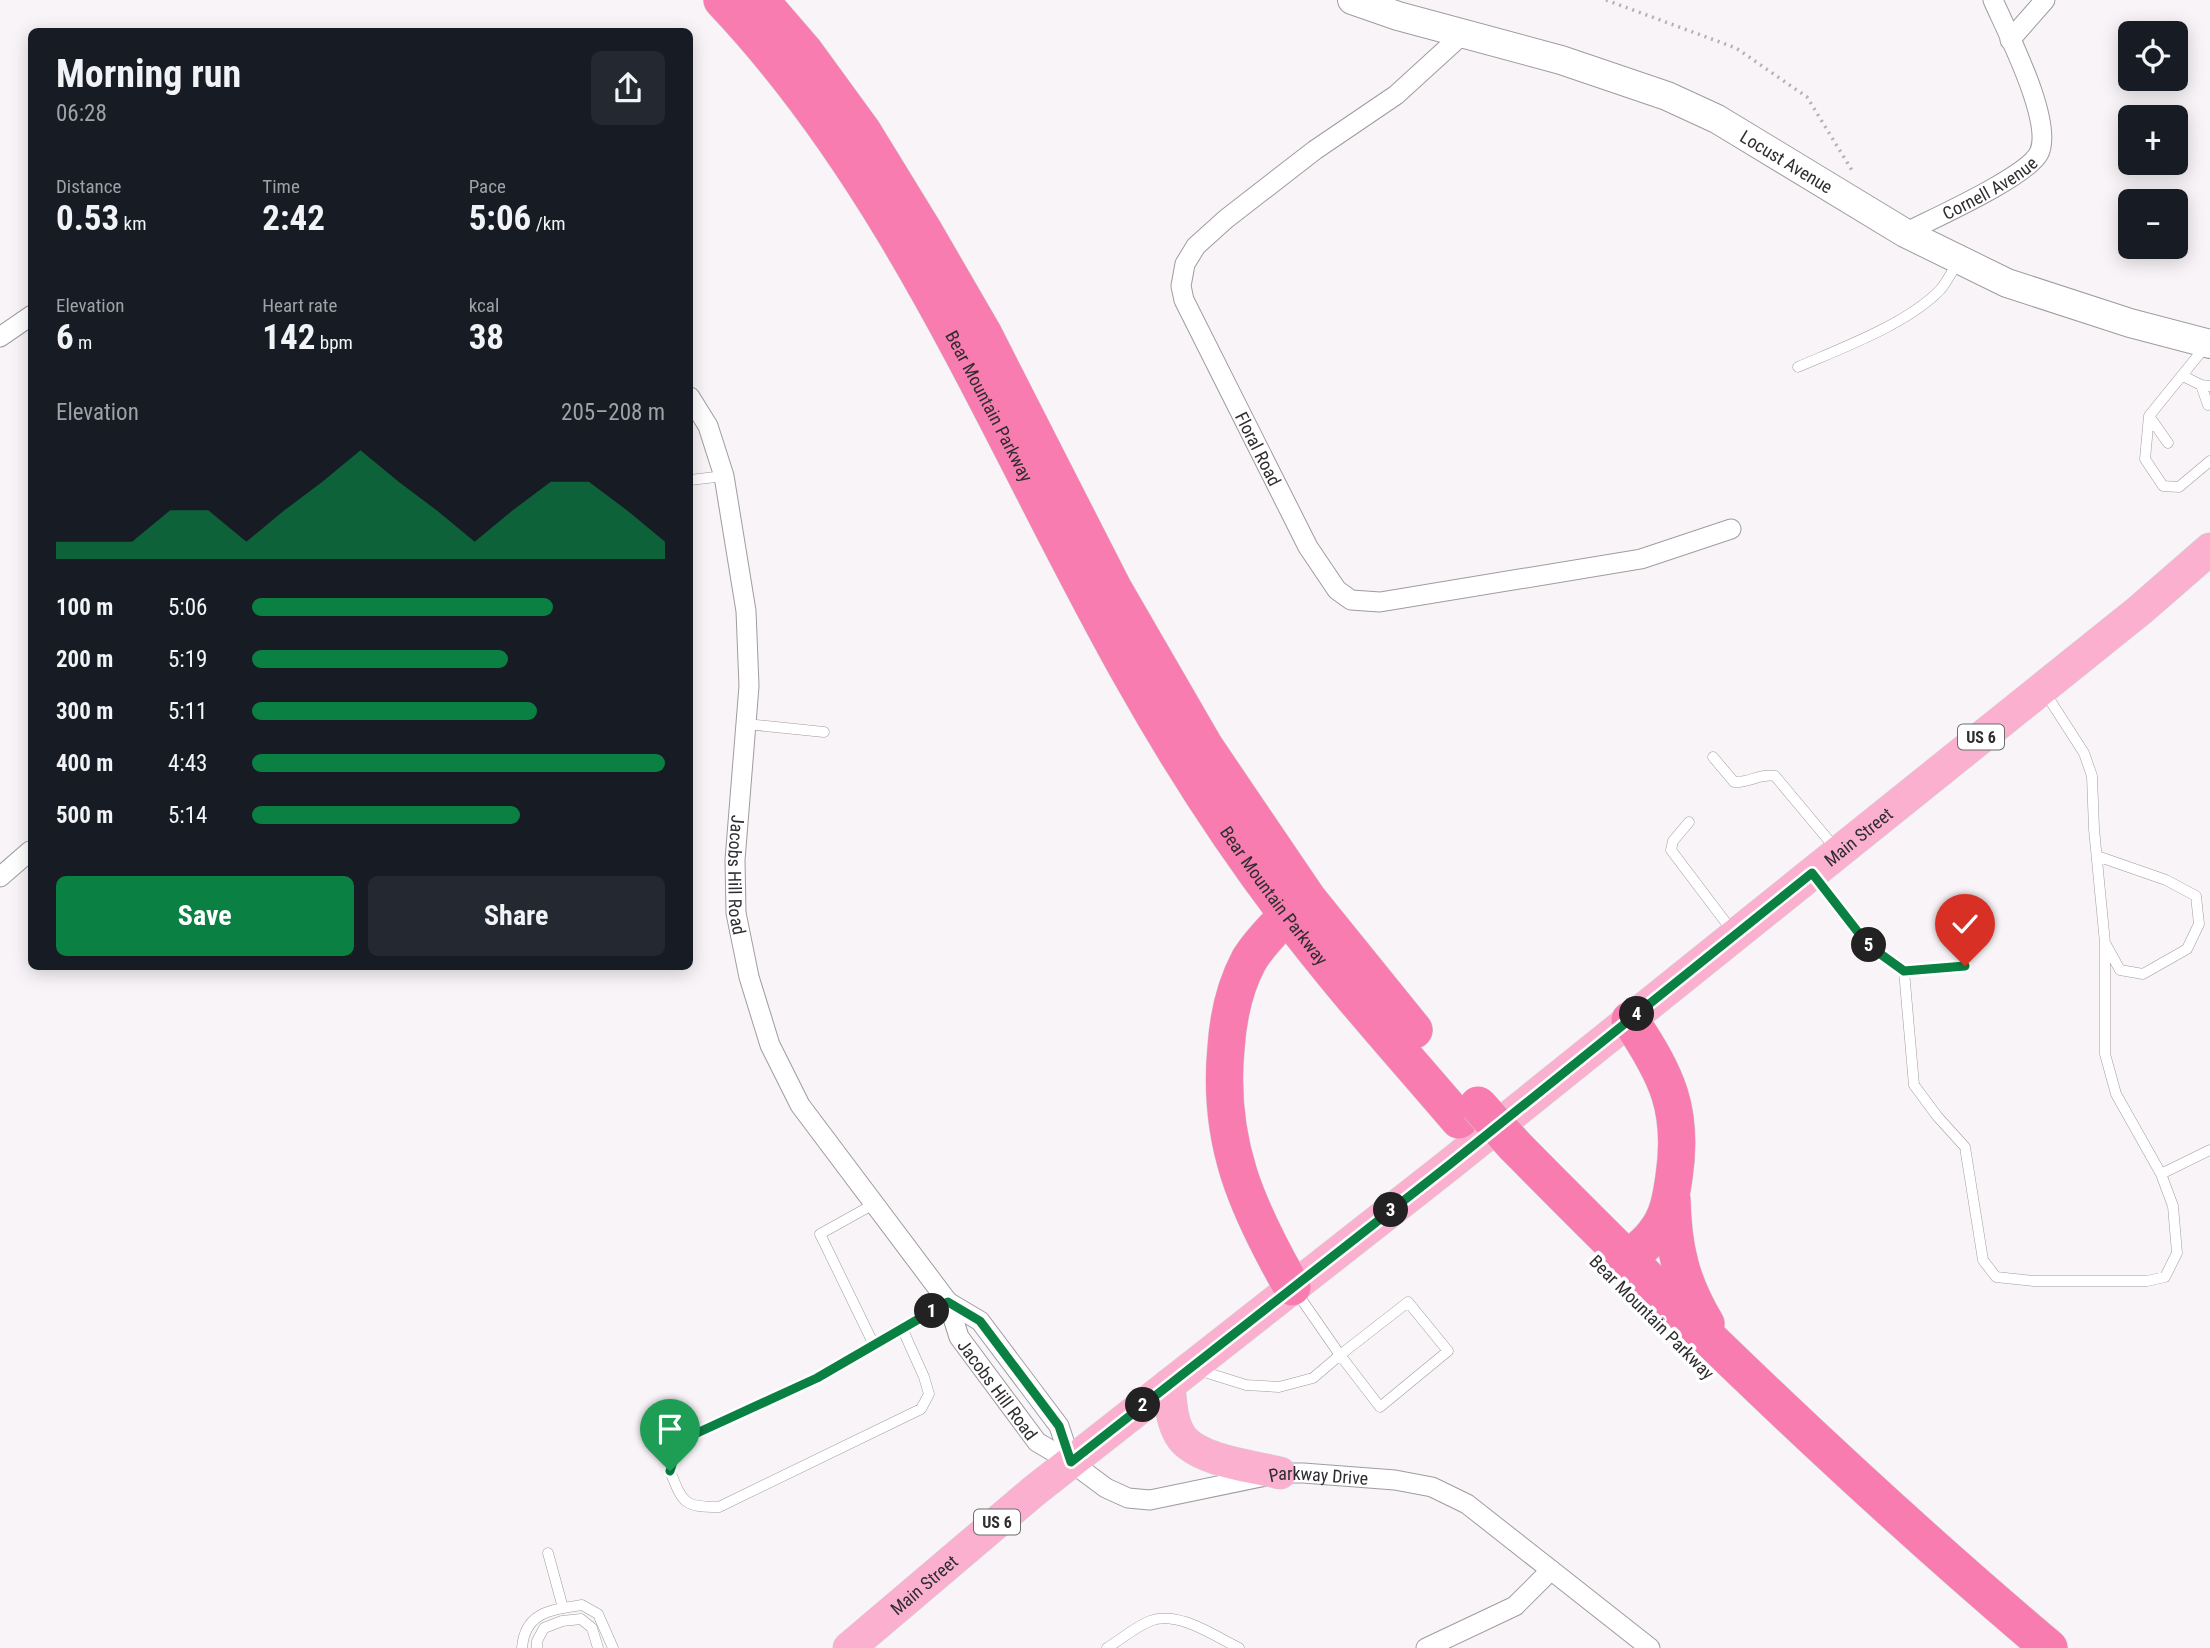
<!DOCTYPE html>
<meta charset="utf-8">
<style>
:root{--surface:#171b24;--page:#242831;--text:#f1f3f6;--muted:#9ea1a6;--accent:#0b8043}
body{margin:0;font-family:"Roboto Condensed",sans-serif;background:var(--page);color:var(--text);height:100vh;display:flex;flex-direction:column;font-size:26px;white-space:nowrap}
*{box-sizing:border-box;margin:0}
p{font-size:23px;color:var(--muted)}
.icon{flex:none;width:38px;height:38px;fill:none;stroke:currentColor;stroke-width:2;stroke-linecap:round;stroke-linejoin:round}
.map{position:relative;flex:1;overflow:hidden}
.sheet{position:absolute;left:28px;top:28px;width:665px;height:942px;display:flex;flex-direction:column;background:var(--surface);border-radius:10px;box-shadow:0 4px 18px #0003}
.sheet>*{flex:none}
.controls{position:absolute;left:2118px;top:21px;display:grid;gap:14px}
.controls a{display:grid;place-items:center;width:70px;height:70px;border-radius:10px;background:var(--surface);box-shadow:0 4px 18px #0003;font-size:35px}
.pin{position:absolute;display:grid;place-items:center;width:60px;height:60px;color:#fff;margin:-72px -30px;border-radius:50% 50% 50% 0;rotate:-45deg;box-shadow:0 0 7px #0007}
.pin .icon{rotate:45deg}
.km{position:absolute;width:35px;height:35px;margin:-18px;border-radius:50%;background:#222;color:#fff;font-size:19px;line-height:35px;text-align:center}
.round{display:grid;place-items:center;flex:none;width:74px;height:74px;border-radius:10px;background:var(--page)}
.summary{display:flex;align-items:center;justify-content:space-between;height:119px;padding:0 28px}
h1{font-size:38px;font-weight:700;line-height:52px}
.metrics{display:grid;grid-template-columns:repeat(3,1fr);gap:10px;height:119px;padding:7px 28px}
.metrics div{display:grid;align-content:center}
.metrics b{font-size:35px;font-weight:700}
.metrics small{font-size:19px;font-weight:400}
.metrics p{font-size:19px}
.chart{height:196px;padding:14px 28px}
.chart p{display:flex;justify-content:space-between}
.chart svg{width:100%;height:126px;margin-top:7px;fill:var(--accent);opacity:.7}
.button{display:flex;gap:14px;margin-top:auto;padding:14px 28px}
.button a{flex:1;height:80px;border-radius:10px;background:var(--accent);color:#fff;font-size:28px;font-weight:700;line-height:80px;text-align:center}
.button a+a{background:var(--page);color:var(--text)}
ul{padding:0 28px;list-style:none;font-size:23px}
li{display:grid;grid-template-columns:112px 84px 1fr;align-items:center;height:52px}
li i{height:18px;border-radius:9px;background:var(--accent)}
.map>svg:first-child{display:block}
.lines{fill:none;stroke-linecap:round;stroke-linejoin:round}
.lane-casing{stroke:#9f9c9f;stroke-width:11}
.street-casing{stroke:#9f9c9f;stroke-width:21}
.secondary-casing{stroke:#9f9c9f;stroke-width:30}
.primary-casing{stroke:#d1d1d1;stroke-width:33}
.highway-casing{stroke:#d1d1d1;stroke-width:38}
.path{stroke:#b3b0b3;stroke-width:3.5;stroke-dasharray:2 5;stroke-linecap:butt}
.lane{stroke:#fff;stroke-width:10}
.street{stroke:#fff;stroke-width:19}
.secondary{stroke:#fff;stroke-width:28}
.primary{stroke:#fbb0cf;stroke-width:32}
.highway{stroke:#f87caf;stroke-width:37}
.highway-bridge-casing{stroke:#d1d1d1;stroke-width:38;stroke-linecap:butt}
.highway-bridge{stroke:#f87caf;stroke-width:37}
.route-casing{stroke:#fff;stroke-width:14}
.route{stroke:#0b8043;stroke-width:9}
.labels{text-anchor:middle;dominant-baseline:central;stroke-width:7;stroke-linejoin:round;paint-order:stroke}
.shield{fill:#fff;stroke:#6d6c6d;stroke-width:2}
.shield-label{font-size:16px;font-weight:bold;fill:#2f2d2f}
.street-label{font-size:18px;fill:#2f2d2f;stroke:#fff}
</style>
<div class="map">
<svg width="2210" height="1648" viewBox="0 0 2210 1648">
<rect width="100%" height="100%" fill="#f8f4f8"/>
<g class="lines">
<!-- lane casing -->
<g class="lane-casing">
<path id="lane" d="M2205 347 2149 416 2145 459 2163 486 2179 487 2210 461
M1798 367C1842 348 1907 324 1940 290 1947 282 1952 271 1958 262
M2183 376 2201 385 2210 386
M2201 385 2208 405
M2149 416 2168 443
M690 480 724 476
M2044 691 2084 753 2092 776 2094 829 2105 943 2120 970 2143 974 2187 949 2199 924 2196 896 2166 880 2097 856
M746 724 824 732
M1713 757 1734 782C1749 783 1761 773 1775 776L1836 849
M1689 822 1673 841 1671 850 1733 932
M1814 877 1868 945 1904 971 1965 966
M1904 971 1914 1085 1937 1116 1965 1147 1983 1260 1996 1277 2034 1281H2147L2165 1277 2177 1253 2173 1206 2161 1174 2116 1094 2105 1054V943
M2161 1174 2210 1150
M874 1204 820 1234 874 1345
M1408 1302 1448 1351 1380 1407 1340 1355Z
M902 1328 924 1377 929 1394 921 1409 719 1507C683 1507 683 1503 670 1471L675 1453 684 1439 817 1378 948 1302
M1198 1370 1246 1385 1279 1387 1313 1378 1340 1355 1297 1293
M548 1553 563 1608
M522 1648C525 1611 552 1610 582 1605L598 1614 613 1648
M537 1648V1641L544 1628 562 1621 581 1619 592 1628 598 1648
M1107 1648C1120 1640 1135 1627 1150 1621 1178 1610 1214 1636 1239 1648"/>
</g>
<!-- street casing -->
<g class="street-casing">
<g id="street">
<path id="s1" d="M1464 33 1396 95 1315 150 1226 219 1196 246 1185 264 1181 286 1184 300 1308 547 1337 590 1351 600 1380 602 1641 559 1731 529"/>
<path d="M2010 40 2045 0"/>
<path id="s2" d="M1905 233C1932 219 2027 177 2039 153 2054 122 2007 32 1993 0"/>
<path d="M0 337 32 315"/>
<path id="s3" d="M690 397 708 426 724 476 746 611 749 686 735 860 736 913 749 977 770 1045 800 1105 948 1302 959 1337 1037 1442 1071 1462 1106 1488 1128 1498 1150 1500 1280 1473H1303L1395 1480 1432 1487 1467 1504 1551 1570"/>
<path d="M0 877 30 851"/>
<path d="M948 1302 980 1321 1059 1426 1071 1462"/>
<path d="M1426 1648 1515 1606 1551 1570 1650 1648"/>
</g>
</g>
<!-- secondary casing -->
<g class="secondary-casing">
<g id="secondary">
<path id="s4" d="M1352 0 1398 16 1561 60 1667 96 1717 119 1905 233 2007 283 2130 323 2210 344"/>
</g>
</g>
<!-- primary casing -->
<g class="primary-casing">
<g id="primary">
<path d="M1169 1385C1171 1403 1171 1423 1182 1438 1200 1461 1252 1466 1280 1473"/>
<path id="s5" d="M849 1648 1034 1491 1449 1165 2140 610 2210 549"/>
</g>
</g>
<!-- highway casing -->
<g class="highway-casing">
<g id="highway">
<path id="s6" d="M722 0C905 193 1002 446 1131 675 1177 757 1229 838 1286 913 1340 985 1401 1052 1459 1120"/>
<path d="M760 0 804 51 863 132 925 233 983 333 1113 588 1205 747 1308 899 1414 1030"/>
<path d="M1287 915C1274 929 1259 943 1249 960 1235 986 1228 1018 1226 1048 1217 1142 1247 1208 1292 1287"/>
<path d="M1515 1146C1687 1320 1862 1490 2049 1648"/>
<path d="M1672 1200C1673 1248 1681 1282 1706 1324"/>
<path d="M1627 1260C1637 1251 1648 1243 1655 1233 1668 1217 1671 1198 1674 1177 1684 1110 1667 1075 1630 1020"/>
</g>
</g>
<!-- path -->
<path class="path" d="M1606 0 1736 48 1807 97 1853 172"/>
<!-- lane -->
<use href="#lane" class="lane"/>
<!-- street -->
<use href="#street" class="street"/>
<!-- secondary -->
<use href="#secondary" class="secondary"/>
<!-- primary -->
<use href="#primary" class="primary"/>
<!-- highway -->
<use href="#highway" class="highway"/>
<!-- highway-bridge casing -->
<g class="highway-bridge-casing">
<path id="highway-bridge" d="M1478 1105 1515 1146"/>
</g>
<!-- highway-bridge -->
<use href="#highway-bridge" class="highway-bridge"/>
</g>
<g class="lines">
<!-- route casing -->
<g class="route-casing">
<path id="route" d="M670 1471 676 1452 684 1439 817 1378 948 1302 980 1321 1059 1426 1071 1462 1449 1165 1812 873 1868 945 1904 971 1965 966"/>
</g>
<!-- route -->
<use href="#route" class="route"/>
</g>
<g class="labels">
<!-- shield labels -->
<g class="shield">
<rect x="1958" y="724.5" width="46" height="25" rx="5"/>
<rect x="974" y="1509.5" width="46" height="25" rx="5"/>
</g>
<g class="shield-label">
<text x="1981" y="737">US 6</text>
<text x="997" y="1522">US 6</text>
</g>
<!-- street labels -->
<g class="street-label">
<text stroke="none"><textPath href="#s4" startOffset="466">Locust Avenue</textPath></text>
<text stroke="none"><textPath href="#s2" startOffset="96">Cornell Avenue</textPath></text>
<text stroke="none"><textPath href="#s6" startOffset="488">Bear Mountain Parkway</textPath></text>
<text stroke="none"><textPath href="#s1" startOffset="567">Floral Road</textPath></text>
<text stroke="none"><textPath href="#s5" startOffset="1295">Main Street</textPath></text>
<text stroke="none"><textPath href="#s3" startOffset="488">Jacobs Hill Road</textPath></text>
<text stroke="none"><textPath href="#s6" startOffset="1055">Bear Mountain Parkway</textPath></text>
<text transform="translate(1652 1317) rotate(45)">Bear Mountain Parkway</text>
<text stroke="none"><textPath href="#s3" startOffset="1078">Jacobs Hill Road</textPath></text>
<text stroke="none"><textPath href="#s3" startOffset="1444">Parkway Drive</textPath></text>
<text stroke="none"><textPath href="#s5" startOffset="98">Main Street</textPath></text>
</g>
</g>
</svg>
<div class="controls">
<a><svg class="icon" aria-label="locate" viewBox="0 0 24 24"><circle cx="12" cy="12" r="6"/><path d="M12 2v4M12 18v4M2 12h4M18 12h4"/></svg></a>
<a>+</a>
<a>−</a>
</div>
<div class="pin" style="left:670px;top:1471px;background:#1e9e55"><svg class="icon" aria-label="arrive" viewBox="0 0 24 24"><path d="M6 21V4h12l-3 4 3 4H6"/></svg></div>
<div class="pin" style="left:1965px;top:966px;background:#d93025"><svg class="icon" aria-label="check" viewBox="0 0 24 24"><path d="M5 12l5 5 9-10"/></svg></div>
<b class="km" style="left:932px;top:1311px">1</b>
<b class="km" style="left:1143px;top:1405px">2</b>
<b class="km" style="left:1391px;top:1210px">3</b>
<b class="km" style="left:1637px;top:1014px">4</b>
<b class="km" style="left:1869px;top:945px">5</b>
<section class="sheet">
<div class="summary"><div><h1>Morning run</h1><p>06:28</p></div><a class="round"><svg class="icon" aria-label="share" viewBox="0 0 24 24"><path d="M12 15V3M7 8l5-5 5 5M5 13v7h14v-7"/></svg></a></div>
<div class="metrics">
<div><p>Distance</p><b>0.53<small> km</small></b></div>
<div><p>Time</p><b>2:42</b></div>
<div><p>Pace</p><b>5:06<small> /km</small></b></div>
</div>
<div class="metrics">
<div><p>Elevation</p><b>6<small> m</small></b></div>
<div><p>Heart rate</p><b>142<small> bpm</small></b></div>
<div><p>kcal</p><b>38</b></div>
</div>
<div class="chart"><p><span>Elevation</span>205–208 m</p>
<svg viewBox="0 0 160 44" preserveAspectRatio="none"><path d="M0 44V38L10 38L20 38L30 27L40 27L50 38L60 27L70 17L80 6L90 17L100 27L110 38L120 27L130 17L140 17L150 27L160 38V44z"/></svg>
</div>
<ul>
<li><b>100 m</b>5:06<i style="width:73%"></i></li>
<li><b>200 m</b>5:19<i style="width:62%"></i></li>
<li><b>300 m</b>5:11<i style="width:69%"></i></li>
<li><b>400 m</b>4:43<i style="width:100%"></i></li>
<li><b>500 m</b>5:14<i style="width:65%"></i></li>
</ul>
<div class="button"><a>Save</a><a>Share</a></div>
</section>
</div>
